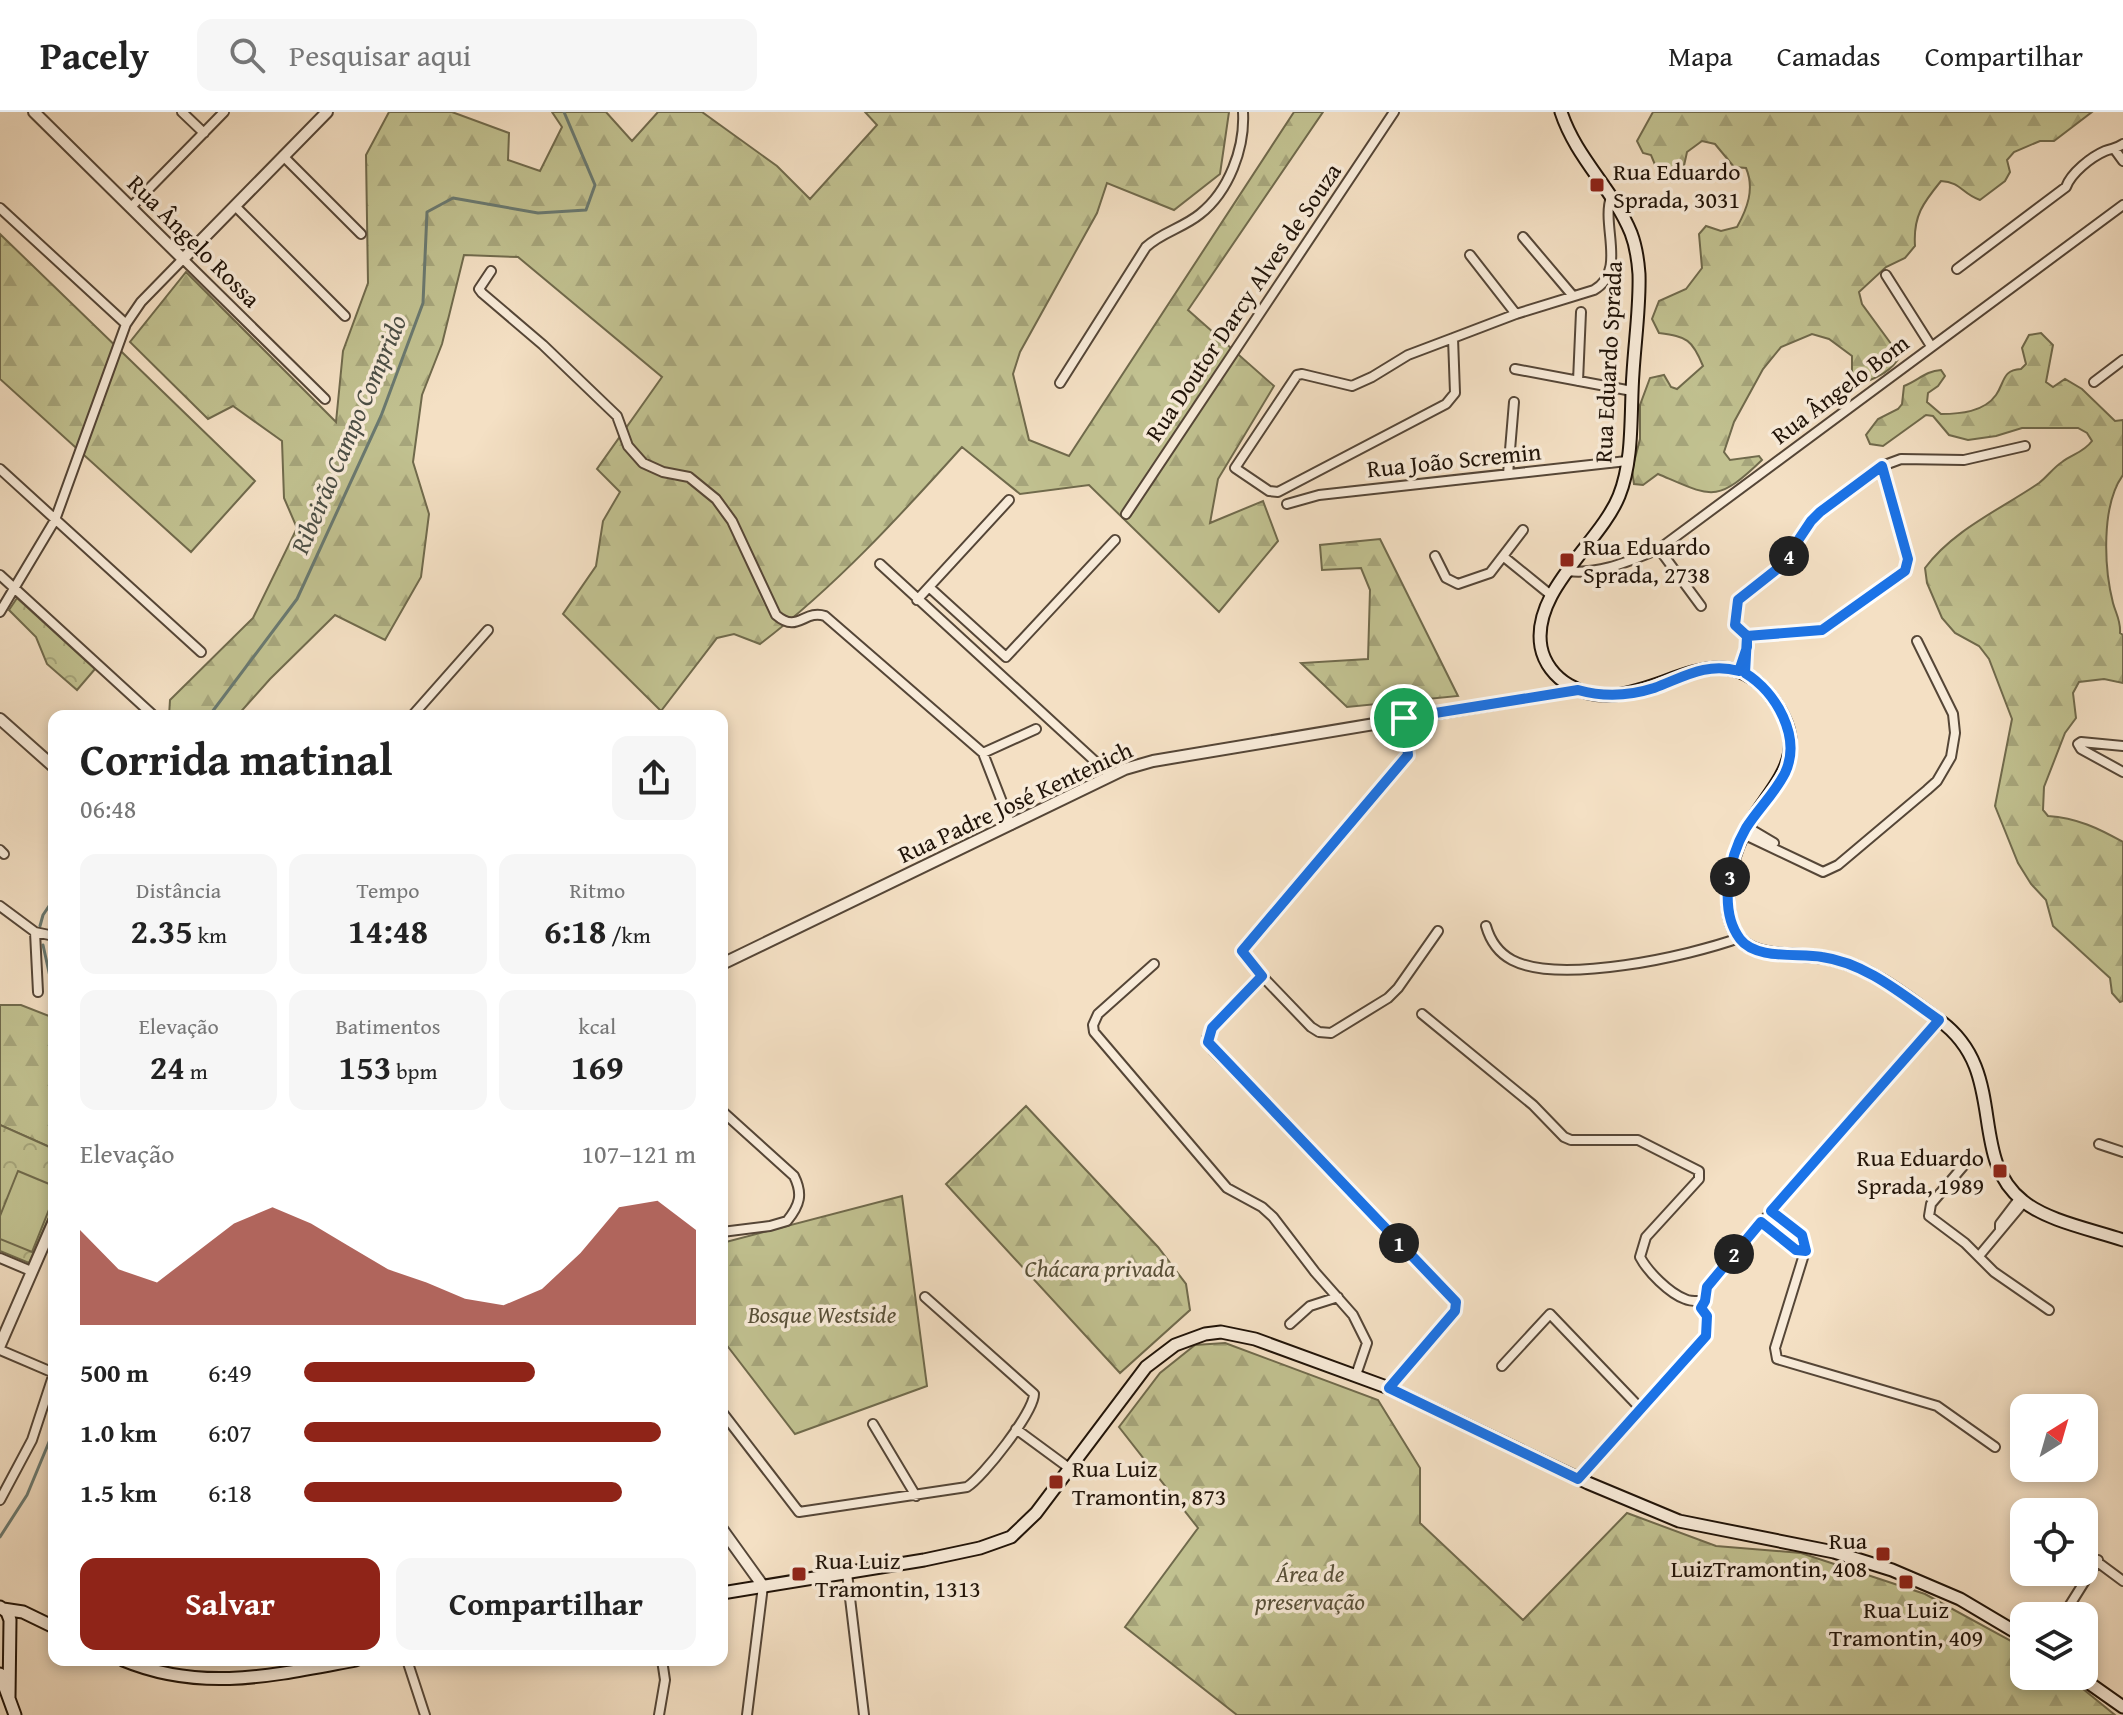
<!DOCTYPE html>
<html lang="pt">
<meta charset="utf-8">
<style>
:root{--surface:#fff;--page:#f6f6f6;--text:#222;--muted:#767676;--line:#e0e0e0;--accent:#8f2418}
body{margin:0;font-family:"Gentium Book Plus",serif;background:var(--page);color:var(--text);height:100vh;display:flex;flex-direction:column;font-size:30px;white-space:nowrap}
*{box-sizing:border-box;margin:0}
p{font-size:26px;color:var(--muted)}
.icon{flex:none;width:44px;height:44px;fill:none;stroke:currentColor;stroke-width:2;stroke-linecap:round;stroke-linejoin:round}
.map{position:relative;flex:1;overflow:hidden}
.drawer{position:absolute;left:48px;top:598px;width:680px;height:956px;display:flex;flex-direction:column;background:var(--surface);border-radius:16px;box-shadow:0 4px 12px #0003}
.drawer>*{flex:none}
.needle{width:52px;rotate:37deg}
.controls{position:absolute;left:2010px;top:1282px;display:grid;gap:16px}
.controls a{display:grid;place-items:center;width:88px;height:88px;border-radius:16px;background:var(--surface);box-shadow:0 4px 12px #0003;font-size:40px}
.pin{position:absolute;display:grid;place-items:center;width:68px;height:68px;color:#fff;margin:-34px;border:4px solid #fff;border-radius:50%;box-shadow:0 2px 8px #0007}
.km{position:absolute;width:40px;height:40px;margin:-20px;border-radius:50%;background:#222;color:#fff;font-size:22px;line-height:40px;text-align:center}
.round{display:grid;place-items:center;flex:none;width:84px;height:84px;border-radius:16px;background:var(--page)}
.summary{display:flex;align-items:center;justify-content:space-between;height:136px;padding:0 32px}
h1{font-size:44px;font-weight:700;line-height:60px}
.metrics{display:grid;grid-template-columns:repeat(3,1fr);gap:12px;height:136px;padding:8px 32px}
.metrics div{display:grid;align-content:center;border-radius:16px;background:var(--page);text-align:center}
.metrics b{font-size:34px;font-weight:700}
.metrics small{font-size:22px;font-weight:400}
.metrics p{font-size:22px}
.chart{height:224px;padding:16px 32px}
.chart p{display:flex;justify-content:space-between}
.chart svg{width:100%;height:144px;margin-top:8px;fill:var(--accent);opacity:.7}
.action{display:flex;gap:16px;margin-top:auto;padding:16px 32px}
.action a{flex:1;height:92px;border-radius:16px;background:var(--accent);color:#fff;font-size:32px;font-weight:700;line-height:92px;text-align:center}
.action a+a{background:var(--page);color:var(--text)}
ul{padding:0 32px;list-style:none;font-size:26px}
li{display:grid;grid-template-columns:128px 96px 1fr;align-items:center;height:60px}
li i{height:20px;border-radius:10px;background:var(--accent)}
header{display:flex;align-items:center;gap:48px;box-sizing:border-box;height:112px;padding:0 40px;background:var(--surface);border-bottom:2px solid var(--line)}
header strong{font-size:38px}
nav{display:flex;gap:44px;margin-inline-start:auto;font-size:28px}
.search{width:560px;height:72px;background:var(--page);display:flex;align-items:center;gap:20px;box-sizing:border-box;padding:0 28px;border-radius:16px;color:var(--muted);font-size:30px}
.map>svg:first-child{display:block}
.forest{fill:url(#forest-firs);stroke:#706a4c;stroke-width:2}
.park{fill:url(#park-crowns);stroke:#706a4c;stroke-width:2}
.garden{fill:#c1c190;stroke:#706a4c;stroke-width:2}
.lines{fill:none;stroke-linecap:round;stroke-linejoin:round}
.stream{stroke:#6a7970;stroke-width:3}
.minor-casing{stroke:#554637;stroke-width:12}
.tertiary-casing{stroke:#554637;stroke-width:14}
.secondary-casing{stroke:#201308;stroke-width:15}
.minor{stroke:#f8ebd9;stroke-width:8}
.tertiary{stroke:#f8ebd9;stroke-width:10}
.secondary{stroke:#f8ebd9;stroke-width:11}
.route-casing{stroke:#fff;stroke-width:16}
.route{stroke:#1a73e8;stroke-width:10}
.poi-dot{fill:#8f2418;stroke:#f8ebd9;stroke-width:3}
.labels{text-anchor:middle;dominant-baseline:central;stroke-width:7;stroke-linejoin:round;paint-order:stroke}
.poi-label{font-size:24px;fill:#201308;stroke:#f8ebd9;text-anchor:start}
.street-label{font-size:24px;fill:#201308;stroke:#f8ebd9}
.park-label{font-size:24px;font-style:italic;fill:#585038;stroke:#f8ebd9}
.water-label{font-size:26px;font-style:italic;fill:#4b4e45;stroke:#f8ebd9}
</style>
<header>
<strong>Pacely</strong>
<div class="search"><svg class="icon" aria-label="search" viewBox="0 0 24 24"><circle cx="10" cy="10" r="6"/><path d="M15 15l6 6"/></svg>Pesquisar aqui</div>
<nav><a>Mapa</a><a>Camadas</a><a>Compartilhar</a></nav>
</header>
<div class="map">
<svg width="2123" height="1603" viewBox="0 0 2123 1603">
<defs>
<pattern id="forest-firs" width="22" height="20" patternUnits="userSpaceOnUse" patternTransform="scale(2)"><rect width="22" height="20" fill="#c1c190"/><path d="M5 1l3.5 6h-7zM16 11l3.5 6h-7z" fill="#a6a57b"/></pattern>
<pattern id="park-crowns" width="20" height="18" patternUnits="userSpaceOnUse" patternTransform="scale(2)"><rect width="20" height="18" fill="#c1c190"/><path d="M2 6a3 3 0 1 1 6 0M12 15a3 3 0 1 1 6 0" fill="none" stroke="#a6a57b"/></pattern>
</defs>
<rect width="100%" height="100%" fill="#f4e0c4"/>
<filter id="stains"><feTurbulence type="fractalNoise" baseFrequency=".0025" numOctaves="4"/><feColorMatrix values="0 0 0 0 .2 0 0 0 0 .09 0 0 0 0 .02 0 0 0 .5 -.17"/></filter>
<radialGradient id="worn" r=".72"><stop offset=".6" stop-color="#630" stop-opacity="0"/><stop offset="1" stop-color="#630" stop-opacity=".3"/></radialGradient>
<!-- forest -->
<path class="forest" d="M389 0H452L509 21 508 48 540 59 562 15 552 0H606L632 29 658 0H702L777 54 810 87 877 13 865 0H1229L1220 62 1174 98 1107 71 1097 101 1020 240 1013 262 1029 328 1069 344 1294 0H1323L1188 198 1274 274 1218 367 1210 411 1263 389 1278 429 1219 500 1089 373 1020 382 962 335C899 405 835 475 760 532L734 522 717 526 661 599 563 502 596 454 603 409 620 380 597 357 662 265 518 145 464 143 442 232 422 283 413 350 429 402 421 465 385 528 335 503 270 567 237 604H169L170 588 253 506 297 416 284 386 282 329 233 294 208 307 130 230 186 160 336 310 343 239 368 171 366 43Z
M1653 0H2092L2054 29H2040L2014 40 2007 48 2010 60 2005 69 1980 88C1962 82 1961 70 1941 69 1923 91 1913 104 1915 134L1905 146 1886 155 1859 180 1862 192 1900 244C1892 259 1878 265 1863 271L1852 264V244L1829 227 1812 222 1781 235 1763 257 1734 310 1724 340 1730 348 1759 344 1762 348C1716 392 1712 385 1658 362L1643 373 1634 372 1632 358 1640 327V293L1650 266 1664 263 1671 275 1677 277 1703 254C1692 227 1687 225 1659 221L1652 207 1659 189 1686 177 1702 156 1699 122 1706 114 1721 119 1737 115C1747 97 1755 77 1746 56L1734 55 1715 32 1702 29 1687 40 1682 63 1672 70 1658 60 1651 43 1643 41 1637 29Z
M0 122 255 369 191 440 0 267Z
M2041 221 2053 233 2046 270 2053 275 2065 267 2082 277 2115 309 2123 308V363C2101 393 2104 456 2113 491 2116 502 2121 509 2120 521L2123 523V571L2104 567 2079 570 2073 581 2076 606 2065 621 2044 675 2043 698 2048 704C2077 706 2098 716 2123 730V889L2120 890 2112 881 2110 866 2053 814 2046 788 2031 772 2018 751 1995 694 2012 607 1989 547 1979 534 1955 521 1942 506 1927 471 1925 456C1953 418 2001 397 2039 371 2047 365 2053 356 2062 350 2073 342 2084 340 2092 329L2087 321 2078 316H2022L1996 324 1968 328 1949 323 1933 304 1926 303 1883 334 1870 332 1866 323 1878 307 1898 297 1902 292 1904 274C1918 269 1925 259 1941 258L1945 264 1938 274 1928 281 1927 290 1941 302C1960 302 1984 300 1996 283 2005 270 2002 258 2021 257L2026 252 2022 236 2029 223Z
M1380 427 1458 584 1347 595 1301 551 1368 547 1370 478 1361 456 1322 458 1320 433Z
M0 893H21L54 906V1037L0 1013Z
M1026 994 1158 1135 1186 1172 1190 1198 1120 1261 946 1072Z
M902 1084 927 1274 795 1322 722 1227V1131Z
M1225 1231 1378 1288 1420 1356V1411L1523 1508 1627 1401 1716 1434 1801 1441 1925 1482 2024 1536V1564H2067L2115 1603H1237L1125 1515 1198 1416 1119 1315 1160 1261 1195 1233Z"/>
<!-- park -->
<path class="park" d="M17 486 95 557 77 578 47 552 36 525 9 498Z
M0 1013 54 1037V1094L29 1151 0 1139Z"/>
<!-- garden -->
<path class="garden" d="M18 1059 54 1074V1085L32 1140 0 1127V1104Z"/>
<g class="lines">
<!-- stream -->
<path class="stream" d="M209 604 297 487 381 304 423 191 427 100 453 86 538 101 586 98 595 73 564 0
M40 814 43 803 53 788
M43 833 54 883
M0 1425 27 1383 54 1318"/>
<!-- minor casing -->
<g class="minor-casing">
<path id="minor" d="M182 0 204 21
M2115 38 2123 49
M283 44 361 122
M235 94 345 204
M131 95 224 0
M0 96 126 212
M1523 125 1573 184
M1470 143 1516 202
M1957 157 2066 75C2071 61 2091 45 2105 39 2112 36 2116 37 2123 32
M491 159 479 177 482 181 543 233 617 304 628 334 643 351 663 360 689 365 716 387 732 409 776 503C798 522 804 497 825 504L983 641 1011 713
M1886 163 1931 234
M1453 226 1408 243 1372 265 1352 274 1302 262 1297 263 1235 356 1269 379 1278 380 1446 292 1455 281 1453 226 1516 202 1594 178C1627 159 1601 114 1611 85
M1515 257 1632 279
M1578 269 1581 200
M2094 270 2123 248
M1060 271 1146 135C1162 120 1183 116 1200 102 1229 79 1245 36 1243 0
M1882 354 1908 447 1905 459 1829 515 1814 520 1747 524 1735 513 1738 488 1781 454 1811 409 1820 400 1882 354 1901 347 1964 348 2025 334
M0 357 201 540
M1508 362 1514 290
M1287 392 1319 383 1627 349
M1126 402 1394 0
M1659 437 1701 494
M1435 444 1446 466 1458 472 1490 461 1523 418
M1504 445 1552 484
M880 452 1110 663
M1567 459C1600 463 1629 449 1659 437L2123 93
M0 463 154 604
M929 475 1006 545 1115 428
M917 488 1009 388
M0 500 55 408 126 212 141 190 183 147 325 287
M1745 561 1747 524
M412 604 488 518
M2123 634 2081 630 2078 632 2081 637 2123 660
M983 641 1036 617
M1747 715 1774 731
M1743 722 1823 760 1838 753 1927 678 1937 669 1951 645 1955 621 1953 602 1917 529
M0 738 4 742
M0 794 35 820 54 824
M1486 814C1490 828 1499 841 1512 848 1560 873 1689 844 1739 826
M35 820 38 880
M1154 852 1098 902 1093 913 1094 920 1227 1076 1262 1095 1273 1105 1315 1160 1353 1203 1367 1231 1356 1263
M1262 864 1311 915 1319 920 1331 921 1388 886 1398 876 1438 819
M1422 902 1533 993 1564 1025 1571 1028H1638L1699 1059V1067L1646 1125 1640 1145C1648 1160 1669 1181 1685 1187 1691 1190 1699 1189 1705 1189
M722 999 794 1064C803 1082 800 1093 787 1109L770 1114 722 1120
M2099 1032 2123 1040
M1965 1052 1931 1092 1929 1104 1965 1131 1994 1160 2049 1198
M1771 1099 1802 1123 1806 1136 1775 1236 1777 1247 1937 1294 1995 1335
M1761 1110 1796 1138 1806 1139
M2000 1117V1112L2019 1087
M1979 1144 2024 1090
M0 1146 31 1159
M1290 1212 1310 1194 1338 1185
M0 1238 54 1261
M1502 1254 1550 1202 1641 1297
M1389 1276 1455 1199 1456 1190 1213 938 1207 926 1212 916 1262 864 1242 839 1408 643 1404 606
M722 1300 799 1400 967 1375C983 1365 1034 1300 1034 1282L925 1185
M873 1312 916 1384
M1016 1317 1069 1356
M1578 1367 1706 1224 1707 1204 1701 1196 1710 1170 1939 908
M0 1388 32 1328 54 1261
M2084 1440 2123 1469
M847 1461 864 1603
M2063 1504 2098 1448
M407 1548 425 1603
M659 1603 665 1568 662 1548
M747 1603 763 1474"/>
</g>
<!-- tertiary casing -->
<g class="tertiary-casing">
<path id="tertiary" d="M34 0 183 147 327 0
M0 607 54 655
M722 852 1125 657 1153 649 1578 578
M0 1233 54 1109
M722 1417 763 1474"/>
</g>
<!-- secondary casing -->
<g class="secondary-casing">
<path id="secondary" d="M1561 0C1576 46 1613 77 1631 121 1636 134 1638 148 1639 162 1640 194 1635 228 1633 261 1630 300 1634 347 1619 384 1600 431 1531 479 1541 535 1544 551 1555 565 1569 573 1639 615 1711 510 1769 582 1815 640 1777 666 1748 714 1733 738 1725 773 1729 801 1731 814 1738 829 1750 835 1775 847 1805 840 1832 847 1872 856 1906 884 1939 908 2010 959 1966 1044 2023 1089 2047 1109 2094 1118 2123 1128
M722 1481 924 1448 980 1436 1011 1425 1036 1401 1146 1255 1175 1233 1205 1222 1221 1220 1255 1227 1389 1276 1588 1371 1679 1409 1834 1440 1892 1458 1960 1487 2024 1525
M0 1495 7 1500 10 1508 9 1585
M3 1497 23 1500 54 1515
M123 1548C202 1581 275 1563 356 1548
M0 1562 15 1603
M2079 1564 2123 1595"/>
</g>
<!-- minor -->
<use href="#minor" class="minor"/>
<!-- tertiary -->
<use href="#tertiary" class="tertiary"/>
<!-- secondary -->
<use href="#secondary" class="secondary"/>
</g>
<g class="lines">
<!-- route casing -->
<g class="route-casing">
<path id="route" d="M1404 606 1408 643 1242 839 1262 864 1212 916 1208 930 1456 1190 1455 1199 1389 1276 1578 1367 1706 1224 1707 1204 1701 1196 1705 1189 1707 1175 1761 1110 1796 1138 1806 1139 1802 1123 1771 1099 1939 908C1903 883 1866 851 1822 845 1798 841 1756 848 1740 827 1718 798 1729 745 1746 716 1758 697 1775 681 1785 661 1802 625 1776 580 1745 561L1747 524 1822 518 1905 459 1908 447 1882 354 1820 400 1811 409 1781 454 1738 488 1735 513 1747 524V535L1739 559C1706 550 1684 565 1654 576 1629 584 1603 585 1578 578L1404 606"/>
</g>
<!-- route -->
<use href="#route" class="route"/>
</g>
<!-- markers -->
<g class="poi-dot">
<rect x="1589" y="65" width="16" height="16" rx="4"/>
<rect x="1559" y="440" width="16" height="16" rx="4"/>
<rect x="1992" y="1051" width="16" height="16" rx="4"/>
<rect x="1048" y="1362" width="16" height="16" rx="4"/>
<rect x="1875" y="1434" width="16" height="16" rx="4"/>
<rect x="791" y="1454" width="16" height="16" rx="4"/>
<rect x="1898" y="1462" width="16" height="16" rx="4"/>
</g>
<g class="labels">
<!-- poi labels -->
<g class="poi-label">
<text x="1613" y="59">Rua Eduardo<tspan x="1613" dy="28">Sprada, 3031</tspan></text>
<text x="1583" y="434">Rua Eduardo<tspan x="1583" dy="28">Sprada, 2738</tspan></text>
<text x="1984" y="1045" text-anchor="end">Rua Eduardo<tspan x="1984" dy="28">Sprada, 1989</tspan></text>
<text x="1072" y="1356">Rua Luiz<tspan x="1072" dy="28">Tramontin, 873</tspan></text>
<text x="1867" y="1428" text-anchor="end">Rua<tspan x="1867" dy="28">LuizTramontin, 408</tspan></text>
<text x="815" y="1448">Rua Luiz<tspan x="815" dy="28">Tramontin, 1313</tspan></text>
<text x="1906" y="1497" text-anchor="middle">Rua Luiz<tspan x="1906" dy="28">Tramontin, 409</tspan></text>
</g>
<!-- street labels -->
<g class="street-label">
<text transform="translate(194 129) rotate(45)">Rua Ângelo Rossa</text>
<text transform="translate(1243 190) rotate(-56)">Rua Doutor Darcy Alves de Souza</text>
<text transform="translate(1608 250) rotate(-87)">Rua Eduardo Sprada</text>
<text transform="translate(1840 277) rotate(-37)">Rua Ângelo Bom</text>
<text transform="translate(1454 348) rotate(-6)">Rua João Scremin</text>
<text transform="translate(1015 690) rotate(-25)">Rua Padre José Kentenich</text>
</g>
<!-- park labels -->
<g class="park-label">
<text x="1100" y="1156">Chácara privada</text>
<text x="822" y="1202">Bosque Westside</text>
<text x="1310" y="1461">Área de<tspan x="1310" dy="28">preservação</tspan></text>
</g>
<!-- water labels -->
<g class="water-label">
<text transform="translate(348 322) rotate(-67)">Ribeirão Campo Comprido</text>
</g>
</g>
<rect width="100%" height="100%" filter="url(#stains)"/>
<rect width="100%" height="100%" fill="url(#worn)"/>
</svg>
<div class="controls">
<a><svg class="needle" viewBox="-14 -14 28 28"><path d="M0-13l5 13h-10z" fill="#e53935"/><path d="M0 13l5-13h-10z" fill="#767676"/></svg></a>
<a><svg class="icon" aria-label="locate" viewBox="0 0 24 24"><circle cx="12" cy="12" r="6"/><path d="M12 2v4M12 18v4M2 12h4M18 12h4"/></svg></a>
<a><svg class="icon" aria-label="layers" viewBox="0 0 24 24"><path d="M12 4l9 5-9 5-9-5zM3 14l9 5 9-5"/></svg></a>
</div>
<div class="pin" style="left:1404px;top:606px;background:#1e9e55"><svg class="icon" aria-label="arrive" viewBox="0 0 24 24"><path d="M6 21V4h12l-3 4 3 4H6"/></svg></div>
<b class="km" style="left:1399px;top:1131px">1</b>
<b class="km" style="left:1734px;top:1142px">2</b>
<b class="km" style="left:1730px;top:765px">3</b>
<b class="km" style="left:1789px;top:444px">4</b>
<section class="drawer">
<div class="summary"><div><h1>Corrida matinal</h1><p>06:48</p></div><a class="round"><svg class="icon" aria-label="share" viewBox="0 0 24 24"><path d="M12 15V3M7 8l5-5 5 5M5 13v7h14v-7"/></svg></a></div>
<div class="metrics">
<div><p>Distância</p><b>2.35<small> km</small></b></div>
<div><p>Tempo</p><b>14:48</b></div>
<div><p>Ritmo</p><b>6:18<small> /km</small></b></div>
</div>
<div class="metrics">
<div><p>Elevação</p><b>24<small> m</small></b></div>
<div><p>Batimentos</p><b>153<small> bpm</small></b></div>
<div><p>kcal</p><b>169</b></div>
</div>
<div class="chart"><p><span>Elevação</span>107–121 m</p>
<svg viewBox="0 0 160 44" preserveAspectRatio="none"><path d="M0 44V15L10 27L20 31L30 22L40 13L50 8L60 13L70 20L80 27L90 31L100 36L110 38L120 33L130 22L140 8L150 6L160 15V44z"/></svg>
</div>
<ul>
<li><b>500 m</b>6:49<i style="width:59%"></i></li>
<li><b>1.0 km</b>6:07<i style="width:91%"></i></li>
<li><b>1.5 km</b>6:18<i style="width:81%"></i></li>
</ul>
<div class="action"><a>Salvar</a><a>Compartilhar</a></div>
</section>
</div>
